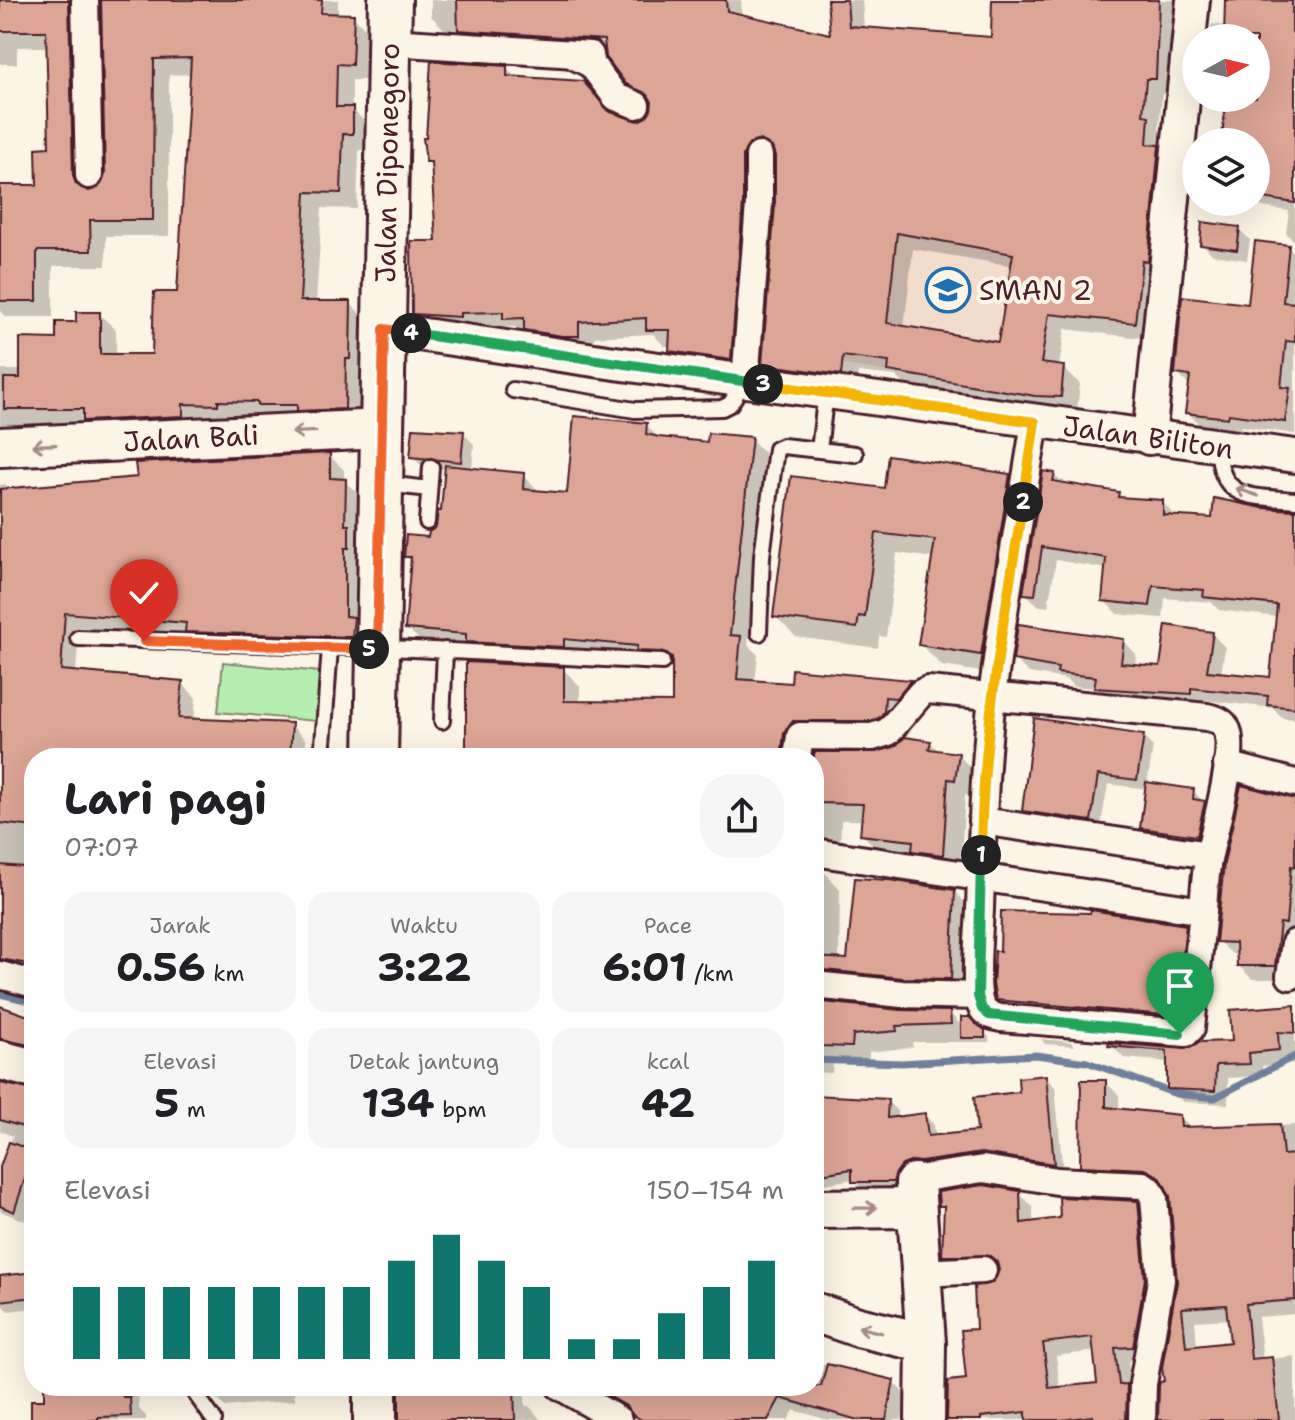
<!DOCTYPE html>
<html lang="id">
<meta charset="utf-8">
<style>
:root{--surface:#fff;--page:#f6f6f6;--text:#202124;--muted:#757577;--accent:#0f766e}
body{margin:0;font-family:"Shantell Sans",sans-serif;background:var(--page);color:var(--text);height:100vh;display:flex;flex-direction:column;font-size:30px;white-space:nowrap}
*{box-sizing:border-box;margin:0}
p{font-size:26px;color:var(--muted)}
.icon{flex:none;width:44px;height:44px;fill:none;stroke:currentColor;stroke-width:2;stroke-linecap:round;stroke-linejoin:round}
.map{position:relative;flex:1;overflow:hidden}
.panel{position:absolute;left:24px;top:748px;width:800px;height:648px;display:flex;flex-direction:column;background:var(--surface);border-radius:32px;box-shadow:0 8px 32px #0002}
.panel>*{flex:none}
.needle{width:52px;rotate:82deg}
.fabs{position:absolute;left:1182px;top:24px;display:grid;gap:16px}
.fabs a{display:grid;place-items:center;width:88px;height:88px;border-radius:50%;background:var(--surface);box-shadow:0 8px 32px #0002;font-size:40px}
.pin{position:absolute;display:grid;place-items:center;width:68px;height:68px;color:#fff;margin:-82px -34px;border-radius:50% 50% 50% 0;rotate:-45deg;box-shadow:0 0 8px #0007}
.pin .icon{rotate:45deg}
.km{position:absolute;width:40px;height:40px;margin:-20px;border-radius:50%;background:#222;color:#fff;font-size:22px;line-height:40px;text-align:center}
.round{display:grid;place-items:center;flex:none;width:84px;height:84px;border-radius:32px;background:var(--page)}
.overview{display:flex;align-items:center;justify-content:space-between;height:136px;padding:0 40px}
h1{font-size:44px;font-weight:700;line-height:60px}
.metrics{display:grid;grid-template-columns:repeat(3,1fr);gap:12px;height:136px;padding:8px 40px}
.metrics div{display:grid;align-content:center;border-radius:20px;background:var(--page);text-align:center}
.metrics b{font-size:40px;font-weight:700}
.metrics small{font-size:22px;font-weight:400}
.metrics p{font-size:22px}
.chart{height:224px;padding:16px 40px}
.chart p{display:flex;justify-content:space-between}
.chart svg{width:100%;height:144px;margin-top:8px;stroke:var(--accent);stroke-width:6}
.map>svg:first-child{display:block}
.built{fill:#f2ddcd}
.green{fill:#b6eeb1;stroke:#80866e;stroke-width:2}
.shadow{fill:#0003;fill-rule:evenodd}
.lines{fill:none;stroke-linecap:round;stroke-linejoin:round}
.stream{stroke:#707f9c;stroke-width:7}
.building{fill:#dca595;stroke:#4a1f2b;stroke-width:2;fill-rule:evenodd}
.service-casing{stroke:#4a1f2b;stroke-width:20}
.minor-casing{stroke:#4a1f2b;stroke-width:32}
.tertiary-casing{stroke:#4a1f2b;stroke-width:38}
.secondary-casing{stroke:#4a1f2b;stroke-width:44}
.primary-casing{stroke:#4a1f2b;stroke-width:48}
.service{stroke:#fcf5e5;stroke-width:14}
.minor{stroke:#fcf5e5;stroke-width:26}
.tertiary{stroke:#fcf5e5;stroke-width:32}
.secondary{stroke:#fcf5e5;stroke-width:38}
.primary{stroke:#fcf5e5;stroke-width:42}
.oneway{stroke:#a38a88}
.split-1-casing{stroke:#fff;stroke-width:16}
.split-2-casing{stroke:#fff;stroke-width:16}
.split-3-casing{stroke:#fff;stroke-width:16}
.split-4-casing{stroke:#fff;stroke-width:16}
.split-5-casing{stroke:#fff;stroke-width:16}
.split-6-casing{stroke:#fff;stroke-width:16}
.split-1{stroke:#22a559;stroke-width:10}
.split-2{stroke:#f5b400;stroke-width:10}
.split-3{stroke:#f5b400;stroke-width:10}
.split-4{stroke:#22a559;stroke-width:10}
.split-5{stroke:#f0652b;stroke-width:10}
.split-6{stroke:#f0652b;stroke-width:10}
.labels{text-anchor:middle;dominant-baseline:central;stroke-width:8;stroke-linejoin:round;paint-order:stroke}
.street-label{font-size:28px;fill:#4a1f2b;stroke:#fcf5e5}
.poi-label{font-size:28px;fill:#4a1f2b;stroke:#fcf5e5;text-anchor:start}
</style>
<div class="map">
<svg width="1295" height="1420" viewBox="0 0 1295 1420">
<rect width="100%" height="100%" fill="#fcf5e5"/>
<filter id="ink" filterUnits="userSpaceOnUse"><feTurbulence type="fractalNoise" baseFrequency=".0125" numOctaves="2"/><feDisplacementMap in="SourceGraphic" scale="16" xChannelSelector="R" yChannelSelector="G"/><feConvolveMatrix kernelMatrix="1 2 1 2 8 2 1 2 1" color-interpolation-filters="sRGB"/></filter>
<g filter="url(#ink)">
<!-- built -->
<path class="built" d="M865 184 1060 217 1030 393 838 364Z"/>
<!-- green -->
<path class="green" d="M223 662 320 672 316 721 218 712Z"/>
<!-- shadow -->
<path class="shadow" d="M0 0H102L92 3 85 18 89 193 99 190 107 175 103 0H338V15L353 16 369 32 368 80H352V109L369 126 368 150H359L357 209 322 208 316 303H350L366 320V375H361V424L233 417V420L18 425V440H0V370H22L57 350 78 324 99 314 116 330V356H154L179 294 192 74 169 75V236H106V266H53V317H6L0 310V187H40L51 149 49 47H17V64H0Z
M431 0H741L742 16 832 37 829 0H862L864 29 993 39 994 0H1172L1175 3 1174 71 1172 95 1162 94 1159 129 1165 134 1150 339 1065 329 1059 367 1063 368 1080 384 1077 412H1053L906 386 896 376 858 372 856 390 781 380 764 363 777 205V156L767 158 746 375 688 367 671 350 672 346H664L653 334 594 337V351L543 346 530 334H522L515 327 431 330 414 313 439 243 434 167 428 161 506 68 517 79 583 82 609 112 630 122 646 120 652 112 654 104 645 100 628 82 608 55 476 46 462 32H447L431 16ZM913 249 1013 266 999 344 904 328Z
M1226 0H1295V242L1286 233 1289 211 1262 207 1256 201V142H1218L1219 134H1224L1229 98H1256V38H1210L1212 24 1226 26Z
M1239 229 1250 240 1247 260 1213 255 1202 244Z
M1288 247 1295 254V434L1241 426V430L1200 425 1187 412 1190 387 1177 373 1249 306Z
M646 425 660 439 709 444 751 439 768 457 748 645 758 655 755 682 793 685 794 672 910 681 927 698 900 730 818 736 800 758H432V750L468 749 563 669 580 686V703L674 704V669L425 645 407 628 412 562 406 556 430 540 437 528 443 513 447 469 423 467 412 456 463 433 474 444 472 469 523 475 541 493 569 495Z
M330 456 344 470V481L360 495 366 651 79 627 76 673 182 683 196 698 194 721 291 725 306 740 305 758H34V977L0 969V485L5 484 11 490 139 479Z
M1054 475 1063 484 1118 493 1124 499 1163 502 1176 518 1213 520 1263 510 1295 511V719L1283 718 1273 708 1204 700V706L1110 701 1097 688 1073 686 1066 679 1029 673 1015 660 1123 640 1136 654 1135 666 1162 668 1212 634 1225 647 1221 674 1272 680 1278 617 1219 610 1211 602 1165 598 1163 618 1117 614 1104 600 1107 569 1056 560 1048 607 1039 606 1025 593Z
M1009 476 1031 497 1002 675 942 666 920 644 934 558 897 553 886 637 879 636 878 648 796 637 775 616 886 490Z
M1143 737 1153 747 1147 785 1193 791 1215 813 1208 846 1154 839 1143 828 1148 789 1108 784 1100 830 1034 820 1024 810Z
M930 742 940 753 958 755 975 772 972 796 965 795 960 872 879 851 862 834 863 820H841L840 854 818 860 814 869 823 871 840 889 839 960 848 961 954 891 971 909 967 996 818 992 815 1003 900 1012 950 1013 963 1027 984 1032 989 1037V1042H912L913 1047 869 1052V1064L833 1062 832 1073 814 1072V760L877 754Z
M1295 800V950L1288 979H1252L1239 966 1238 955 1232 954 1218 941Z
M1185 926 1196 937 1187 1026 1009 1010 998 999Z
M1295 1007V1063L1262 1066V1076L1228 1078V1104L1183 1102 1169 1089V1062L1124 1058 1111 1045 1191 1050 1235 1043Z
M0 1009 34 1020V1053L0 1052Z
M1041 1039 1071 1042 1075 1046 1045 1044Z
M1045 1077 1055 1087 1063 1173 903 1191H864L853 1179 814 1186V1097L887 1101 897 1111V1118L925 1115 934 1125 936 1137 979 1132Z
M1105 1082 1119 1095V1110L1179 1116 1192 1129 1295 1125V1314L1258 1317 1263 1360 1295 1356V1420H1160L1179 1282 1172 1196 1166 1185 1160 1182 1096 1179 1082 1165ZM1230 1319 1232 1344 1197 1348 1195 1321Z
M0 1085 34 1092V1196L25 1221 0 1211V1173L13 1136 0 1131Z
M1019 1193 1033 1207V1223L1137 1203 1150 1216 1146 1359 1128 1361 1131 1391 1140 1420H948L968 1381 978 1331 994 1285 1002 1268 958 1269 944 1255 946 1211 941 1205ZM1096 1351 1099 1384 1060 1389 1056 1356Z
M34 1274V1308L8 1311 0 1303V1278Z
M814 1362 893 1382 906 1395 902 1420H828L794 1410 788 1420H642L584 1386H814Z
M46 1386H138L139 1409 146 1416V1420H33L46 1402Z
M205 1386H294L295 1400 225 1407Z
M401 1386H513L525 1397V1406H529L541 1420H401Z"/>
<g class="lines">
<!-- stream -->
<path class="stream" d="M0 994 34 1002
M814 1060 902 1063 1036 1055 1087 1062 1176 1094 1215 1098 1295 1056"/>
</g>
<!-- building -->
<path class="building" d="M0 0H69L73 175 76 184 89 191 98 188 105 175 101 0H322L321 13 354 14 352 65 337 64 336 107H353V134H343L341 193 306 192 300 301H351L350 359H346L345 409 297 411V405H257V402L218 401V405L183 404V416L83 421V409H4V378H20V338L56 339V322H76V312H100V354H152L154 292H177L191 58 154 59 153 220H90L91 251H37V301H0V185H37L36 148 49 147 46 31H0Z
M457 0H726L727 11 830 34 827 0H847L849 26 991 37 992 0H1159L1156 79H1146L1143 115 1149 116 1147 144 1159 145 1148 262 1142 261 1135 323 1049 314 1041 363 1064 366 1061 397 1035 396 888 371 889 362 843 356 841 375 762 364 775 205V156L772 147 760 140 750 143 743 155V203L731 360 669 351 670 330H646V318L579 322V336H562L524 330V318L503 319V312L460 313V317L412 314 411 241H436L431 162H426L423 138H426L431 61 507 66V76L583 81 610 112 638 121 646 117 651 110 652 102 648 95 626 84 606 57 604 40 458 30ZM897 233 1013 254 998 342 887 323Z
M1225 0 1292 1V32L1295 33V203L1256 197V142H1221L1227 98H1256V38H1224Z
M1202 222 1240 227 1237 250 1200 245Z
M1255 241 1289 245 1283 302 1295 303V342L1286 341 1281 387 1290 388 1285 422 1229 414 1228 418 1185 413 1190 376 1175 374 1182 296 1248 304Z
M574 416 647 423 646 434 659 437 707 442 708 433 752 437 730 635 741 636 737 679 791 683 792 669 911 680 896 698 885 697 884 712 879 718 870 721H793L784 733 781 758H466V662L564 667V701L672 702V657L663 652 636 651 637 646 564 639V647L466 642V634L405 629 411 557H404L406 535 428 537 429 532 436 527 438 511H441L445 465 524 473 523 489 567 493Z
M413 428 464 431 461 462 410 457Z
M330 453V478L346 479 345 525H349V548H345V616L354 617 352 637 185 632 186 623 65 613 61 670 183 681 179 718 292 723 290 758H34V827L0 823V489L137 477 135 463Z
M888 455 1010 474 981 655 918 645 935 540 876 533 865 617 859 616 857 628 773 617 791 476 884 488Z
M1043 471 1055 473 1053 481 1119 492 1118 497 1163 500V515L1212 518 1214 498 1263 508 1295 510V708L1267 705 1268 696 1191 688V694L1094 688 1096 677 1057 673 1058 668 1013 660 1018 624 1124 639 1121 663 1160 666 1166 625 1213 632 1207 671 1270 677 1277 605 1203 597 1204 590 1153 586 1150 606 1102 601 1106 558 1042 547 1035 595 1023 594Z
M1034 718 1144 735 1137 780 1098 775 1091 821 1022 811Z
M905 737 931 741 929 749 959 753 955 780 948 779 943 855 912 851 913 841 860 835 863 804 814 803V752H876L894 747Z
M1146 782 1194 789 1193 799 1205 801 1197 836 1140 828Z
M1241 785 1295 799V867L1291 866 1286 924 1280 923 1275 966H1237L1236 943 1216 942 1224 863Z
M0 865 34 868V965L0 959Z
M855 878 889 880 955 890 951 979 903 978 814 969V957L847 959Z
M1091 910 1186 925 1176 1016 996 1000 993 984 995 951H1000L1001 911 1090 913Z
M823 1002 900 1010 950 1011 951 1024 896 1026 897 1031 853 1035 852 1047 820 1046Z
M1295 1005V1033L1278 1032 1279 1050 1249 1053 1250 1064 1216 1065 1215 1091 1167 1089V1051L1108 1046 1109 1043 1185 1049 1200 1042 1232 1041 1230 1010Z
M0 1006 34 1018V1046L0 1039Z
M961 1017H969L985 1030V1038H961Z
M1046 1075 1054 1164 981 1153 921 1162 913 1161 902 1165 896 1173 893 1182H852V1169L814 1175V1095L888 1099 887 1118 925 1113 928 1136 977 1131 974 1097 1019 1092 1018 1078Z
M1081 1080H1106V1107L1180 1115 1181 1127 1280 1124 1283 1155 1295 1154V1300L1246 1304 1251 1359 1272 1357 1279 1420H1158L1159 1386 1160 1382 1164 1381 1162 1368 1177 1282 1170 1196 1160 1177 1145 1169 1080 1166ZM1226 1305 1230 1342 1186 1347 1182 1308Z
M0 1083 34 1090V1107L26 1128 0 1120Z
M9 1142 34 1151 14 1212 0 1206V1167Z
M983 1185 1020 1191 1021 1223 1060 1218 1059 1197 1138 1201 1145 1279 1133 1347 1115 1348 1119 1385 1127 1384 1126 1420H1093V1416L1062 1420H1026V1412L981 1417V1420H947L948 1381 966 1379 961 1330 976 1329 974 1286 992 1283 999 1270 997 1262 990 1256H942L944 1206H939L938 1192ZM1092 1337 1097 1383 1049 1388 1043 1343Z
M34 1272V1297L0 1301V1276Z
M827 1364 894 1380 886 1420H858L780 1398 768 1420H642L633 1415 626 1406 592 1386H821Z
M44 1386H122L123 1397H130L131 1416 98 1417V1420H31V1400H44Z
M399 1386H514L515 1420H399Z"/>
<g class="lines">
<!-- service casing -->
<g class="service-casing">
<path id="service" d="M513 390 635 410 722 408 730 404 745 381
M1219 446C1218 501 1251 496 1295 500
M819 450 826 392
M386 484 429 489
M427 522 431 467
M759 633 762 556 776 449 783 446 855 454
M78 638 413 649 662 662
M442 721 445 650
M322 758 330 647
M190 1386 214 1420"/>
</g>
<!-- minor casing -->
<g class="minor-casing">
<path id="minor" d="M85 0 89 175
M390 42 590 55
M571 54 591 64 616 97 636 105
M745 381 759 204V156
M1035 422C1021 513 1003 605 992 698 984 768 982 838 980 909 979 931 973 989 981 1006 985 1015 992 1016 1001 1018L1186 1033 1191 1028 1203 911
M797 758 800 736 872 737 888 732 921 693 928 690 1207 717C1216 719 1224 721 1227 730 1237 753 1213 833 1208 860 1205 877 1204 894 1203 911L814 852
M1227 765 1295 783
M982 821 1209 855
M0 975 34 984
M1290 976 1295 943
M814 985 902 994 978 996
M915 1183 924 1178 983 1169 1057 1181 1143 1185 1150 1190 1154 1198 1161 1280 1143 1384 1142 1420
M920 1273 983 1270
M560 1386 618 1420"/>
</g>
<!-- tertiary casing -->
<g class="tertiary-casing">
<path id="tertiary" d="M384 329 608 362 1295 456
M1149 438 1193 0"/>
</g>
<!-- secondary casing -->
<g class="secondary-casing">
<path id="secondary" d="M0 447 382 429
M0 1060 34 1069
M915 1183 926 1343 925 1420
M814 1209 915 1208
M814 1312 858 1327 926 1343"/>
</g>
<!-- primary casing -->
<g class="primary-casing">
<path id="primary" d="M376 758 390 0
M375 1386V1420"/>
</g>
<!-- service -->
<use href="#service" class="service"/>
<!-- minor -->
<use href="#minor" class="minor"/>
<!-- tertiary -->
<use href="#tertiary" class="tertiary"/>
<!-- secondary -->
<use href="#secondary" class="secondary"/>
<!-- primary -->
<use href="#primary" class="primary"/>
</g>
<!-- one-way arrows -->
<defs><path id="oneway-shaft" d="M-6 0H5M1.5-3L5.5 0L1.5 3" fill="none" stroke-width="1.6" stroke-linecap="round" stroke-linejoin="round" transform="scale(2)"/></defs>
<g class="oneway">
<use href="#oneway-shaft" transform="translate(304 432) rotate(177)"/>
<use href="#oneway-shaft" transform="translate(44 445) rotate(178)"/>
<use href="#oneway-shaft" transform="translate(1247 492) rotate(-161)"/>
<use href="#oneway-shaft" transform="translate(865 1208) rotate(-1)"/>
<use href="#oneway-shaft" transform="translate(870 1330) rotate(-166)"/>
</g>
</g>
<g class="lines" filter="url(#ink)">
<!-- split-1 casing -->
<g class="split-1-casing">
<path id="split-1" d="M981 855 978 996 982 1009 989 1015 1180 1034"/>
</g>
<!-- split-2 casing -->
<g class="split-2-casing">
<path id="split-2" d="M981 855C982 736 1004 619 1023 502"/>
</g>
<!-- split-3 casing -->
<g class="split-3-casing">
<path id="split-3" d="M763 384 1035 422 1023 502"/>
</g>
<!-- split-4 casing -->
<g class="split-4-casing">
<path id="split-4" d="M411 333 763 384"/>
</g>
<!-- split-5 casing -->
<g class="split-5-casing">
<path id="split-5" d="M369 649H377L384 329 411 333"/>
</g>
<!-- split-6 casing -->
<g class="split-6-casing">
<path id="split-6" d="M144 641 369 649"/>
</g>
<!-- split-1 -->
<use href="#split-1" class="split-1"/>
<!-- split-2 -->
<use href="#split-2" class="split-2"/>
<!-- split-3 -->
<use href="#split-3" class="split-3"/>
<!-- split-4 -->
<use href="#split-4" class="split-4"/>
<!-- split-5 -->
<use href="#split-5" class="split-5"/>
<!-- split-6 -->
<use href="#split-6" class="split-6"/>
</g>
<!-- icons -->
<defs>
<g id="school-ring" transform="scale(2.3)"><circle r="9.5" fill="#fcf5e5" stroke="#1f6fb2" stroke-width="1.5"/><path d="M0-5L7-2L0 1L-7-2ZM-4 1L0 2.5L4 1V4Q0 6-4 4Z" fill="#1f6fb2"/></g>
</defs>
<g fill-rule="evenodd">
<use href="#school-ring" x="948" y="290"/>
</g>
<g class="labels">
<!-- street labels -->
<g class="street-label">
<text transform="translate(387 163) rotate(-89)">Jalan Diponegoro</text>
<text transform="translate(1148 437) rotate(8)">Jalan Biliton</text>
<text transform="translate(191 438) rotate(-3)">Jalan Bali</text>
</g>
<!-- poi labels -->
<g class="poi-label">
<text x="979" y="290">SMAN 2</text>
</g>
</g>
</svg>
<div class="fabs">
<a><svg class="needle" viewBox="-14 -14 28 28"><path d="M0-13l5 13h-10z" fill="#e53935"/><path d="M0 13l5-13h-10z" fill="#757577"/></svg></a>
<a><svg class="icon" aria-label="layers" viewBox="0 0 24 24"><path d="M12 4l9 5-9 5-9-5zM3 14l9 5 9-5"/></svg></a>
</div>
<div class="pin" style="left:1180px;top:1034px;background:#1e9e55"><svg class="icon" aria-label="arrive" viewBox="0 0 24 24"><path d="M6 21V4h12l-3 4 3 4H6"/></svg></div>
<div class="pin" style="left:144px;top:641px;background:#d93025"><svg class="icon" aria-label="check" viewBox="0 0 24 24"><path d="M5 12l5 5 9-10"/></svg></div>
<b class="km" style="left:981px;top:855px">1</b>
<b class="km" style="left:1023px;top:502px">2</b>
<b class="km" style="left:763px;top:384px">3</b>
<b class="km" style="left:411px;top:333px">4</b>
<b class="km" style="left:369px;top:649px">5</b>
<section class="panel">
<div class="overview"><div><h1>Lari pagi</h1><p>07:07</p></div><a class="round"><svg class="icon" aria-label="share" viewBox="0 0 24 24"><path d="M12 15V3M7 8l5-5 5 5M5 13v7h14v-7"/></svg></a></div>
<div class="metrics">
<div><p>Jarak</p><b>0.56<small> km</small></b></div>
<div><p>Waktu</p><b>3:22</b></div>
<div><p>Pace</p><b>6:01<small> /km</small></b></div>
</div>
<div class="metrics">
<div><p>Elevasi</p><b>5<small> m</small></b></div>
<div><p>Detak jantung</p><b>134<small> bpm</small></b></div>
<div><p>kcal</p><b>42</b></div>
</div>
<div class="chart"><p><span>Elevasi</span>150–154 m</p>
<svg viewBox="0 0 160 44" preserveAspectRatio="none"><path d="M5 44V22M15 44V22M25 44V22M35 44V22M45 44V22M55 44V22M65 44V22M75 44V14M85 44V6M95 44V14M105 44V22M115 44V38M125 44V38M135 44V30M145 44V22M155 44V14"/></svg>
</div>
</section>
</div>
